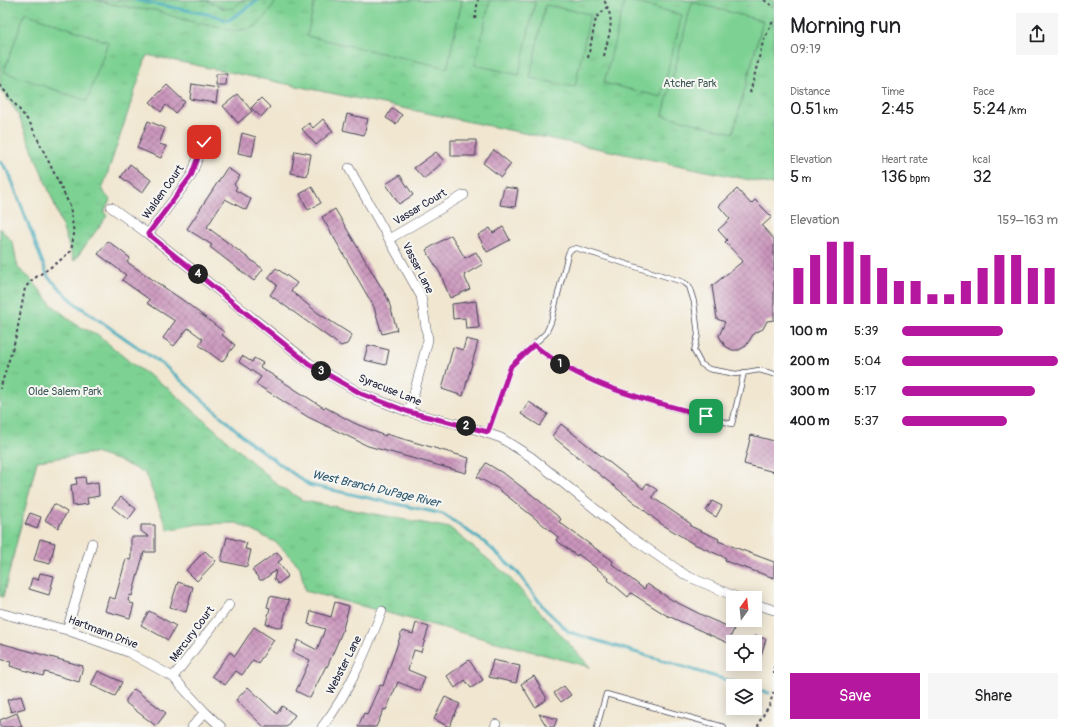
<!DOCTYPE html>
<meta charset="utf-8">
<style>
:root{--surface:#fff;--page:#f6f6f6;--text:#202124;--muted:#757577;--accent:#b5179e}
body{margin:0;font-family:Pangolin,sans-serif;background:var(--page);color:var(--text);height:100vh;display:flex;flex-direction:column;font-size:15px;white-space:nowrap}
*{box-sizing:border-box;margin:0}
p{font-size:13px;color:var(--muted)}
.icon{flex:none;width:22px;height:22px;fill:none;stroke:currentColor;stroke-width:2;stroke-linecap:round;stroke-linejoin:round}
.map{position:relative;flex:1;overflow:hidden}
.drawer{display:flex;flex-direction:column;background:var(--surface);width:300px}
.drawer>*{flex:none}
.needle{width:26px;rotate:15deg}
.buttons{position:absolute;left:726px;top:591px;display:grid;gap:8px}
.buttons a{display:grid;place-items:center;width:36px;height:36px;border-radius:0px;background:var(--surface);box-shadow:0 2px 10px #0003;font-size:20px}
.pin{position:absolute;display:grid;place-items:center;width:34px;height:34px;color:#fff;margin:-17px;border-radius:8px;box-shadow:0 2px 6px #0006}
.km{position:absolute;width:20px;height:20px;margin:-10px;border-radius:50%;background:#222;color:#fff;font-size:11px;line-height:20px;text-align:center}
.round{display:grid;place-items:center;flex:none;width:42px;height:42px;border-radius:0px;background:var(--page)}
.head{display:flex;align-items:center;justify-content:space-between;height:68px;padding:0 16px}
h1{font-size:22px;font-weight:600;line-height:30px}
.stats{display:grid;grid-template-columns:repeat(3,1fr);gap:6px;height:68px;padding:4px 16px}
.stats div{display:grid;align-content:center}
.stats b{font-size:17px;font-weight:600}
.stats small{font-size:11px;font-weight:400}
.stats p{font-size:11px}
.chart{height:112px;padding:8px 16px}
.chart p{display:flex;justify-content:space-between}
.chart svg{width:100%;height:72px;margin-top:4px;stroke:var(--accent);stroke-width:6}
.primary-button{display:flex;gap:8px;margin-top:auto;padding:8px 16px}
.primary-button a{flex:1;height:46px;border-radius:0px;background:var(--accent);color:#fff;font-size:16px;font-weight:600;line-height:46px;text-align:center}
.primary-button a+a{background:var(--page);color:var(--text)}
ul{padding:0 16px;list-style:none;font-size:13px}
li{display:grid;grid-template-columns:64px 48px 1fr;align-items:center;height:30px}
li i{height:10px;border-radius:5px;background:var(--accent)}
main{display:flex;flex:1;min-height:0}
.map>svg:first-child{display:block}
.grass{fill:url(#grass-tufts);stroke:#507a67}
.wetland{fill:url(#wetland-marsh);stroke:#507a67}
.pitch{fill:#7dd193;stroke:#507a67}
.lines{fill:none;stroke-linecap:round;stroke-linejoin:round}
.stream{stroke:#3daabc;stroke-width:3}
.building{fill:url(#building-cross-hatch)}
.lane-casing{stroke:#414052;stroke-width:6}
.street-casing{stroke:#414052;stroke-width:10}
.path{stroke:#414052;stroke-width:2;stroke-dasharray:3 3;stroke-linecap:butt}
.lane{stroke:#fff;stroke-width:4.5}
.street{stroke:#fff;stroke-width:9}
.route-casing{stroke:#fff;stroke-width:8}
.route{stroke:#b5179e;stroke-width:5}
.labels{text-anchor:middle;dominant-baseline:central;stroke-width:4;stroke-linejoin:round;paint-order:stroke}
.park-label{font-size:11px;fill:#3d5755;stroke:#f6f6f2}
.street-label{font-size:11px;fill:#22223b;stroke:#f6f6f2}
.water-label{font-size:12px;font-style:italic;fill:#2d586f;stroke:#f6f6f2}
</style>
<main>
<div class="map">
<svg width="774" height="727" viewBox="0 0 774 727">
<defs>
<pattern id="grass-tufts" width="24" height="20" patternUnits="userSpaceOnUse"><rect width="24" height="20" fill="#7dd193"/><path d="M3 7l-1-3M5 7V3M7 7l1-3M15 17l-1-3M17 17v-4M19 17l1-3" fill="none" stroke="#6cb380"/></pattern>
<pattern id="wetland-marsh" width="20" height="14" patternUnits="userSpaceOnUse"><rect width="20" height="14" fill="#7dd193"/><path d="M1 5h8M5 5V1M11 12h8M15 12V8" fill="none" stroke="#6cb380"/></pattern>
<pattern id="building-cross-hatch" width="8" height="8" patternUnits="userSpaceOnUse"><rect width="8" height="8" fill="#ca95bc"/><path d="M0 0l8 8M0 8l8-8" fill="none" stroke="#a4799a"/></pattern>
</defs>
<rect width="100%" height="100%" fill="#f6f6f2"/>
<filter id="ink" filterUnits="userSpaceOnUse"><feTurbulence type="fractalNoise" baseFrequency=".025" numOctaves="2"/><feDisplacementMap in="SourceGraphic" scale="8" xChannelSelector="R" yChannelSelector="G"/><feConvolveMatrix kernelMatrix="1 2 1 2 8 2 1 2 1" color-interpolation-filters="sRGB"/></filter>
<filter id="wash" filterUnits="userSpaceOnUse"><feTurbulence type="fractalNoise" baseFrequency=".012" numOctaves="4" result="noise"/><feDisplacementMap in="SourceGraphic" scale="16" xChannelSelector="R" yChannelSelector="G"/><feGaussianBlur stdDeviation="0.9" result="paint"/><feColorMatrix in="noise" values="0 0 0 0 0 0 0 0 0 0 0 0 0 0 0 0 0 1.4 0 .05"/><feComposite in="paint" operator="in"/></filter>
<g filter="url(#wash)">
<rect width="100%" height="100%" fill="#f1e7d1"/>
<!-- grass -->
<path class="grass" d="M0 0H774V185L147 55 102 190 110 200 104 212 107 216 74 261 54 203 17 112 0 89Z
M0 228 13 243 18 268 32 280 51 304 79 327 97 334 131 363 169 389 279 486 304 501 450 528 506 574 590 667 305 591 300 567 277 543 237 523 198 524 168 530 145 473 117 460 94 453 37 461 3 597 0 596Z"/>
<!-- wetland -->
<path class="wetland" d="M94 0H205L225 9 233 8 243 0H277L259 24 253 28 234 31 181 19 155 10 135 9Z"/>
<!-- pitch -->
<path class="pitch" d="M315 0H462L447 68 307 36Z
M490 0H527L535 2 519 75 475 65Z
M625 0 682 15 661 97 604 83Z
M692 2 763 21 733 133 663 115Z
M545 5 590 14 575 87 530 78Z
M25 13 108 42 87 101 4 72Z"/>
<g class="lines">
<!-- stream -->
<path class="stream" d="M135 0 217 16 225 20H229L258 0
M0 161 9 173 48 277 76 304 166 367 252 444 309 485 443 514 484 542 518 573 544 608 569 632 746 686
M755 689 769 693"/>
</g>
<g id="blocks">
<!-- building -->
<path class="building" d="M216 74H227L226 85H216Z
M192 84 218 88 216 103 190 99Z
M167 85 185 102 175 113 166 105 161 112 150 102Z
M238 94 252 111 238 123 223 106Z
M261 98 270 107 261 117 251 108Z
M392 108 402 115 396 124 386 118Z
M347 114 368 119 364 135 343 130Z
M323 119 333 131 316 145 302 129 309 123 313 128Z
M148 121 165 128 159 144 166 146 161 158 137 148Z
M242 133 256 137 252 156 238 153Z
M451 140H476V156H451Z
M494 150 511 164 501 177 483 163Z
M295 151 311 154 307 176 291 173Z
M436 152 444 161 424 179 414 168Z
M130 164 151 180 142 193 121 177Z
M227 168 240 176 234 184 237 187 235 190 251 199 246 210 225 199 207 227 263 269 254 281 210 247 212 245 187 229Z
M400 175 413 195 399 204 386 184Z
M312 187 321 203 308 210 300 194Z
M504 187 518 189 515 207 500 205Z
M737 189 751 204 755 200 772 217 762 226 774 239V320L767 321 763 329 754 333 746 346 739 350H732L725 346 719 336 725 322 717 319 712 286 743 261 725 242 727 240 718 230 730 219 719 206Z
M335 209 388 299 397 330 382 334 374 307 322 217Z
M503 227 510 240 487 252 478 235 490 228 493 233Z
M451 235 465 258 476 252 483 264 464 275 470 289 450 298 440 273 426 250Z
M108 241 130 258 127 262 184 301 224 332 222 335 235 345 222 362 199 345 203 339 188 328 174 346 163 338 175 321 147 303 150 300 122 280 126 275 98 254Z
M276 268 297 283 291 291 318 313 352 335 347 344 341 346 270 295 277 285 268 278Z
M476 301 479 328 466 329 465 318 453 319 452 304Z
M466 339 478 342 463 396 442 389 453 347 463 350Z
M368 345 389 350 386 365 364 360Z
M242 356 252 362 254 358 263 363 260 367 324 408 325 407 354 423 385 436 386 434 469 458 466 473 368 446 308 417 256 384 261 377 239 362Z
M529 402 548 414 540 426 521 414Z
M561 424 643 489 647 483 657 490 652 497 691 524 690 526 719 539 718 541 774 562V578L725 561 726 558 692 543 660 523 552 436Z
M751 435 774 441V472L744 464Z
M486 463 506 475 536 498 561 519 559 522 613 561 612 564 644 589 647 584 672 600 710 619 734 629 728 643 666 615 631 593 628 597 608 580 609 578 578 554 577 556 556 540 558 537 531 515 497 488 477 477Z
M85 477 86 484 98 482 99 496 87 498 88 504 73 506 71 485 77 484 76 478Z
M121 497 136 509 128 520 112 507Z
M712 501 722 506 716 517 706 511Z
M54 504 67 512 58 528 45 520Z
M30 513 41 517 37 529 25 524Z
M141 525H155V552H144L132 596 130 595 128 600 130 603 134 604 130 618 105 611 109 597 115 599 126 559 131 560V537H149L141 531Z
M227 537 247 543 245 549 251 550 247 567 221 561Z
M40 539 55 543 50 564 34 560Z
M205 551 216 561 197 581 186 570Z
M277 552 282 559 278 562 288 576 278 584 274 579 276 570 263 580H260L252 570Z
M40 573 54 576 49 595 29 589 32 578 38 580Z
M178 582 193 587 186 612 170 607Z
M270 596 289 600 282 628 266 624 270 608 267 607Z
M335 602 349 606 342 632 327 667 326 666 310 698 296 691 310 660 293 652 298 640 317 650 325 629 308 624 311 611 331 617Z
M149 611 176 626 168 640 141 625Z
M416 623 429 627 421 652 414 650 408 670 425 677 420 691 398 682 386 710 384 709 376 727H358L364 713 367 714 380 685 383 686 402 631 413 634Z
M254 627 274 640 258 663 253 660 242 675 236 671 225 685 212 676 230 652 235 656Z
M755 636 766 639 757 668 755 667Z
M0 643 83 666 79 682 45 672 43 676 10 666 11 662 0 659Z
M469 660 483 680 471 688 465 680 455 688 447 676Z
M493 660 520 666 516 683 489 677Z
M98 671 122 682 115 696 91 685Z
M534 676 546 697V700L535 707 521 684Z
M564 686 571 695 561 702 554 693Z
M248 687 277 714 282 706 295 715 286 727H264L236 700Z
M134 689 166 713 156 726 126 703V700Z
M21 696 25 708 11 712 7 700Z
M445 697 460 704 449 727 434 719Z
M17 713 22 727H0V720Z
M539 714 557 719 554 727H547Z"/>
</g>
</g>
<g filter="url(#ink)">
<use href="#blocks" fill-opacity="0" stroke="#414052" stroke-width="1"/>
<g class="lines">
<!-- lane casing -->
<g class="lane-casing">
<path id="lane" d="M534 345C590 391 664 404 732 424L744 372
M488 432 511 366 546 333 551 322 568 254 570 250 576 248 683 282 689 286 694 302 698 335 694 351 701 364 709 369 736 374 759 370 774 374
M597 727 606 694 724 727"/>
</g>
<!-- street casing -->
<g class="street-casing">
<path id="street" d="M349 168 421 296 428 340 409 412
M111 207 148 234 309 363 362 394 409 412 466 426 501 438 531 457 625 533 687 576 739 598
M148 234 191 176 204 142
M389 239 464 195
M755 604 774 610
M0 613 67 630 128 652 173 677 205 712 221 727
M67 630 92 543
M173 677 229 605
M192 727 205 712
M322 727C349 693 366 651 382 611
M495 727 496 724"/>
</g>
<!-- path -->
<path class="path" d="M764 0 774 7
M475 19 478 0
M604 56C609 32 616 22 604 0
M588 58 596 18 607 7
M0 85 30 123 70 206 74 234 71 251 58 262 32 280 25 288 16 337 0 389
M750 93 763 42 774 19
M774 666V674
M758 727 759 722 770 704 774 690"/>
<!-- lane -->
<use href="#lane" class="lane"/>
<!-- street -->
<use href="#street" class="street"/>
</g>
</g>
<g class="lines" filter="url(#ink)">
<!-- route casing -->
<g class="route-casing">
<path id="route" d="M204 142 191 176 148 234 309 364 362 394 409 412 488 432 511 366 534 345C585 387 644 399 706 416"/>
</g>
<!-- route -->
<use href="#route" class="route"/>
</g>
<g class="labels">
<!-- park labels -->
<g class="park-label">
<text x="690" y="83">Atcher Park</text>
<text x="65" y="391">Olde Salem Park</text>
</g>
<!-- street labels -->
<g class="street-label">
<text transform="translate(163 192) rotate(-55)">Walden Court</text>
<text transform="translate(420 207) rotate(-31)">Vassar Court</text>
<text transform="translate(418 268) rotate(63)">Vassar Lane</text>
<text transform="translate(390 390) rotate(22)">Syracuse Lane</text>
<text transform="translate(103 632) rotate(21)">Hartmann Drive</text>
<text transform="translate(192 634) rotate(-53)">Mercury Court</text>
<text transform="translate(344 665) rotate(-63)">Webster Lane</text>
</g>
<!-- water labels -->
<g class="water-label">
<text transform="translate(376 489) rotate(13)">West Branch DuPage River</text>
</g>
</g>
</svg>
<div class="buttons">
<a><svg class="needle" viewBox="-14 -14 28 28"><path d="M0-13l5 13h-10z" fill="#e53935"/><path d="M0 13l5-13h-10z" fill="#757577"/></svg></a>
<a><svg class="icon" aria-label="locate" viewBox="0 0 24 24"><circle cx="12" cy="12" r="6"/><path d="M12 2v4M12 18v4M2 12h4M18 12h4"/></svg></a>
<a><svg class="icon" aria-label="layers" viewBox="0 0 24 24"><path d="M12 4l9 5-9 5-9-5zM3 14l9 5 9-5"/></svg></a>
</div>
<div class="pin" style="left:706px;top:416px;background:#1e9e55"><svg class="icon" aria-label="arrive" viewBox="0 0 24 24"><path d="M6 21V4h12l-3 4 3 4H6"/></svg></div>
<div class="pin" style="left:204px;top:142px;background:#d93025"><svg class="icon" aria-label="check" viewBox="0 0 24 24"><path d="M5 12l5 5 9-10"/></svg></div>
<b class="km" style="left:560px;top:364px">1</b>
<b class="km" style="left:466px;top:426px">2</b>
<b class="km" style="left:321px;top:371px">3</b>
<b class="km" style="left:198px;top:274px">4</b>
</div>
<section class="drawer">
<div class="head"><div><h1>Morning run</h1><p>09:19</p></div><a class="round"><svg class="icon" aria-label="share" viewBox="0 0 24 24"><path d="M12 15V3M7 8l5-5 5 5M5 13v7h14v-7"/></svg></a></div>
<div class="stats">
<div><p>Distance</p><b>0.51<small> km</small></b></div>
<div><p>Time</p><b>2:45</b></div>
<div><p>Pace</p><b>5:24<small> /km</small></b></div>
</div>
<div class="stats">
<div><p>Elevation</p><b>5<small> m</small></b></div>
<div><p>Heart rate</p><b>136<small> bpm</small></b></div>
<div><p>kcal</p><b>32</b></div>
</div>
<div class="chart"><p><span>Elevation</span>159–163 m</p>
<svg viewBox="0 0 160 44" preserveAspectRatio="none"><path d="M5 44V22M15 44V14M25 44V6M35 44V6M45 44V14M55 44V22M65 44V30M75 44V30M85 44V38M95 44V38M105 44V30M115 44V22M125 44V14M135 44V14M145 44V22M155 44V22"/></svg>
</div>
<ul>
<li><b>100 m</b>5:39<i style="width:65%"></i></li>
<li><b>200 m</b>5:04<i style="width:100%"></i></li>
<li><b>300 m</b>5:17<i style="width:85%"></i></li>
<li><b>400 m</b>5:37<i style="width:67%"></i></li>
</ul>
<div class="primary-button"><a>Save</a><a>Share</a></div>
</section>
</main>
